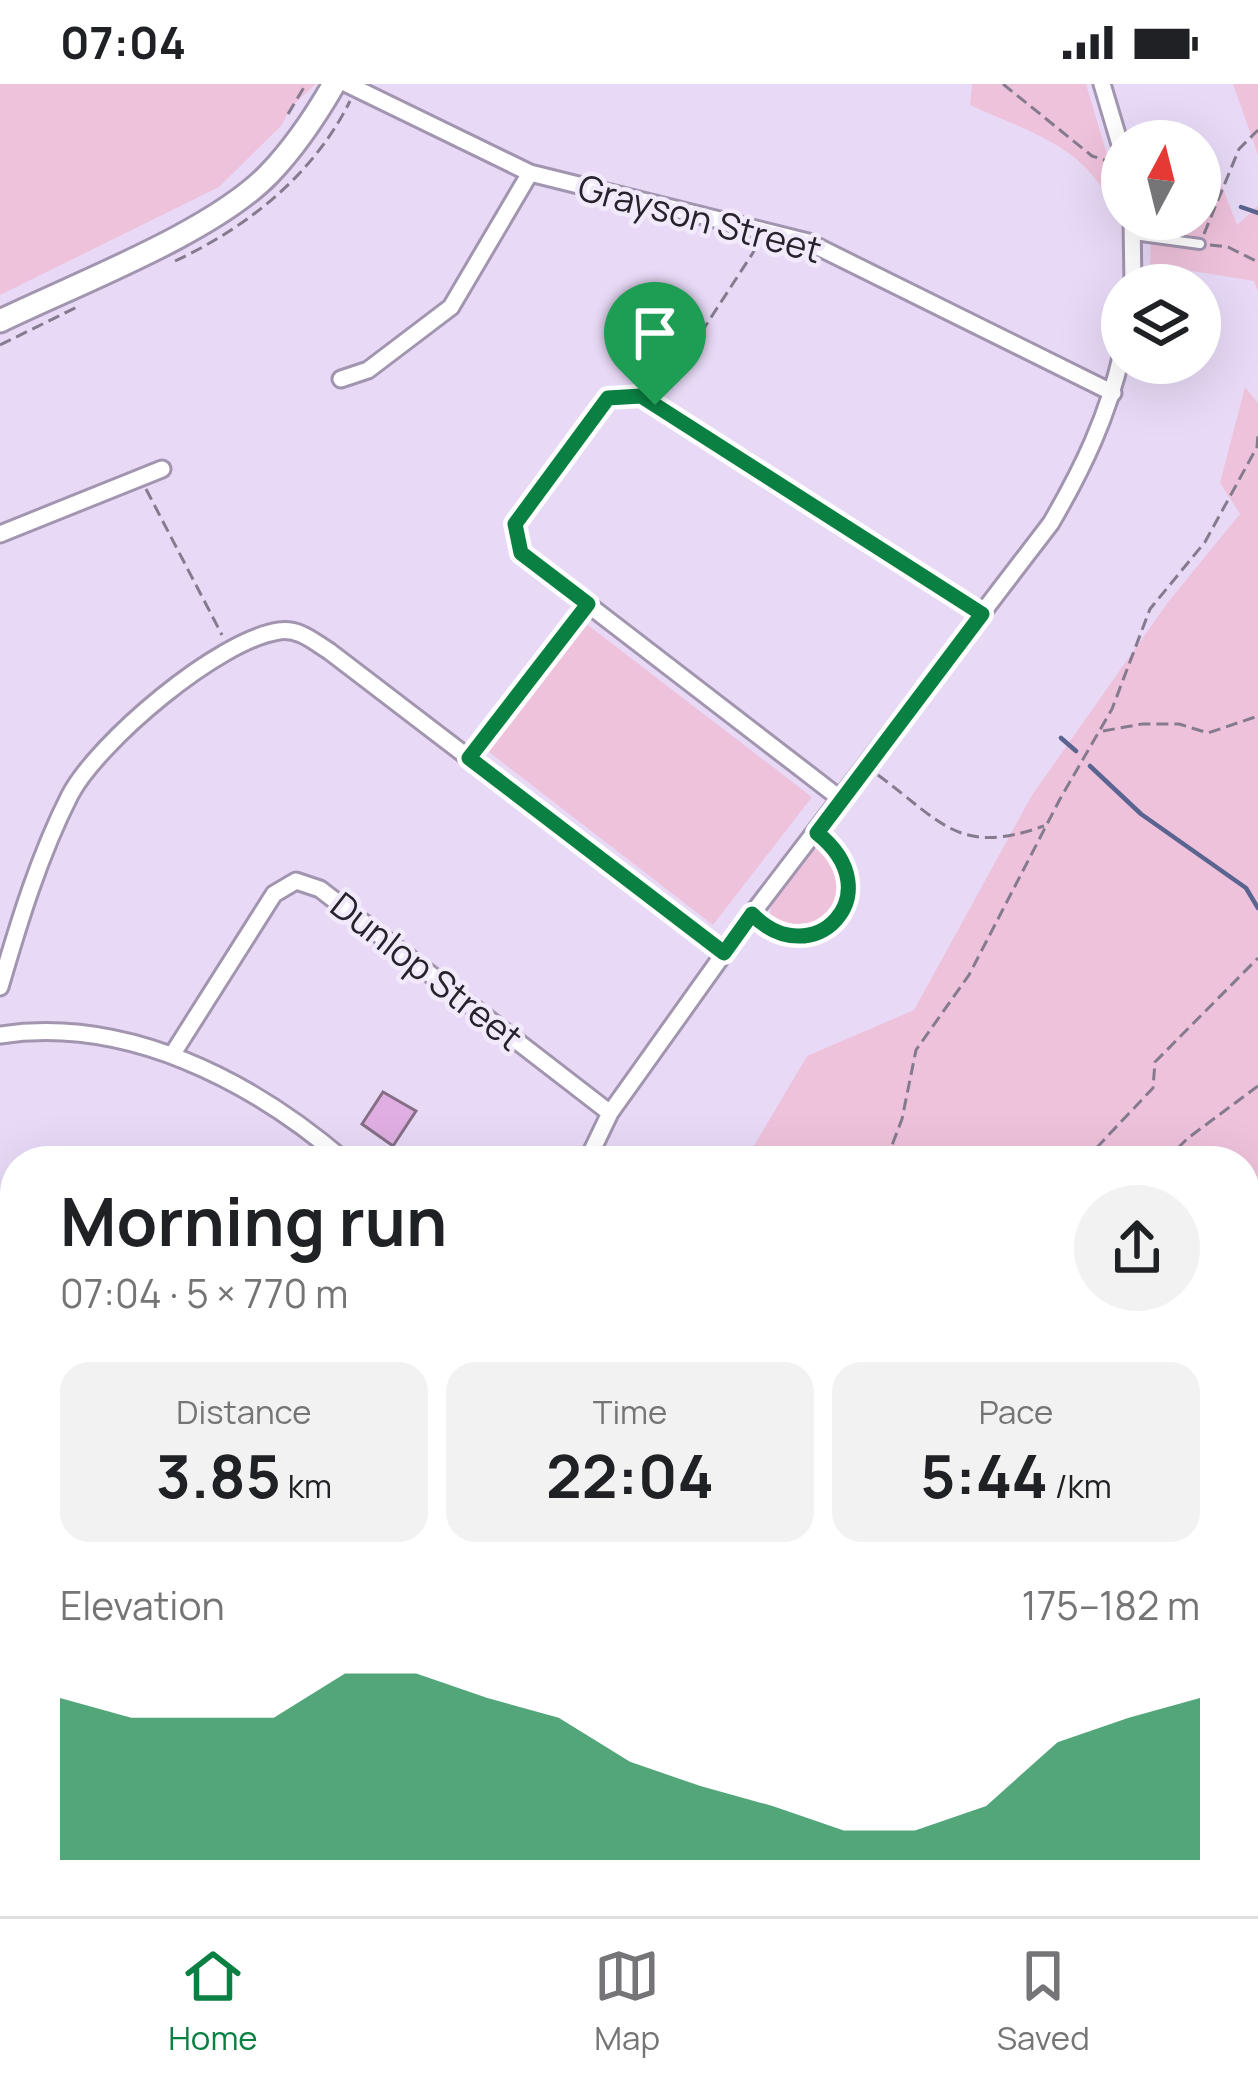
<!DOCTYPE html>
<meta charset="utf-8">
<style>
:root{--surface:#fff;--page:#f2f2f2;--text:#202124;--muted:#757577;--line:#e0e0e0;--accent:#0b8043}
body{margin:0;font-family:Manrope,sans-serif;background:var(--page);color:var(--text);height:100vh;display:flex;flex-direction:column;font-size:45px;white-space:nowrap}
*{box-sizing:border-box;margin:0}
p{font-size:39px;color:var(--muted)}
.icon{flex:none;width:66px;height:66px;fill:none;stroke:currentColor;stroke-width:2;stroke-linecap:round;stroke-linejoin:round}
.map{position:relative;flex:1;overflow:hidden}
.drawer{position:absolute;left:0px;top:1062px;width:1260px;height:771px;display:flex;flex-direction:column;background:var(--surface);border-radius:48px 48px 0 0;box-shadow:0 12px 48px #0002}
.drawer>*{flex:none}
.needle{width:78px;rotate:7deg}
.tools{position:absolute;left:1101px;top:36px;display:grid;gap:24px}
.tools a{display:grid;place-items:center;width:120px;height:120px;border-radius:50%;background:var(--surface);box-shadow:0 12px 48px #0002;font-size:60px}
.pin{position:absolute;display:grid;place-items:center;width:102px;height:102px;color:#fff;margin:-123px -51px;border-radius:50% 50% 50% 0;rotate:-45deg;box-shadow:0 0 12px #0007}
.pin .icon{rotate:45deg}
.round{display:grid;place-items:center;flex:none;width:126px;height:126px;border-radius:63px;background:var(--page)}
.head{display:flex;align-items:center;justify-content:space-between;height:204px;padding:0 60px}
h1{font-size:66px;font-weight:700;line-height:90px}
.figures{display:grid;grid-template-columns:repeat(3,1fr);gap:18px;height:204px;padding:12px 60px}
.figures div{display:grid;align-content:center;border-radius:30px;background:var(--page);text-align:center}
.figures b{font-size:60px;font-weight:700}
.figures small{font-size:33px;font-weight:400}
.figures p{font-size:33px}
.chart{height:336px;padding:24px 60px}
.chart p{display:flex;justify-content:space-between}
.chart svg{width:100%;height:216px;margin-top:12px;fill:var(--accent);opacity:.7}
.status{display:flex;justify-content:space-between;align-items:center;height:84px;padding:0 60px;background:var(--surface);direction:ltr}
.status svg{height:33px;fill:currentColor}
.dock{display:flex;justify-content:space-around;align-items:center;height:168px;border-top:3px solid var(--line);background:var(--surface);font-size:33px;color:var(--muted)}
.dock a{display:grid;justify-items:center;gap:6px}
.dock .on{color:var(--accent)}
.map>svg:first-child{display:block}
.green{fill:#efc2db}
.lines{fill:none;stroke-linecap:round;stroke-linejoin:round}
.stream{stroke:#596490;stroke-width:4.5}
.building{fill:#e0aee2;stroke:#846f85;stroke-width:3}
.lane-casing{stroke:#a295b0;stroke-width:14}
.street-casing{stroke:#a295b0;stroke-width:21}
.secondary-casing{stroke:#a295b0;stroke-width:27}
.path{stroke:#847b8e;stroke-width:3;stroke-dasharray:12 6;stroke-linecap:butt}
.lane{stroke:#fff;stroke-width:8}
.street{stroke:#fff;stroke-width:15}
.secondary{stroke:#fff;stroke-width:21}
.route-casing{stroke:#fff;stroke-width:24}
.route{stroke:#0b8043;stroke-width:15}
.labels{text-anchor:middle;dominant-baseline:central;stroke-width:9;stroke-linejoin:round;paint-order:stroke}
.street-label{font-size:36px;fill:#27222c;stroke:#f2eafb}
</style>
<div class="status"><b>07:04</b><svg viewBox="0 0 49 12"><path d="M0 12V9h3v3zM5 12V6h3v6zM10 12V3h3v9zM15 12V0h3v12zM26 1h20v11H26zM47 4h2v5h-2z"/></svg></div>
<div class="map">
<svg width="1258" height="1832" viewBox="0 0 1258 1832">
<rect width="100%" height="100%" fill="#e8daf7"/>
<!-- green -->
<path class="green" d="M0 0H316L290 24 282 41 219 103 0 211Z
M972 0H1086L1108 74 1113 106H1103C1076 59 1017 43 970 21Z
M1233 0H1258V71Z
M1200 74H1211L1237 141 1258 122V207L1254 197 1150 180 1152 135H1200Z
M1245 303 1258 319V1832H0V1585L15 1590V1818H1245V1077H745L807 972 914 926 1032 711 1168 518 1240 430 1220 399Z
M580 535 812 713 713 841 481 662Z
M814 765 829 768C833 775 841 786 843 794 852 834 794 860 770 831L771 818Z
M0 1386 15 1388V1450L0 1439Z"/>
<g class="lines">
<!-- stream -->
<path class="stream" d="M1241 123 1258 129
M1061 654 1076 667
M1090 682 1141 730 1246 804 1258 824
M579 1818 587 1832
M1164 1818 1181 1824 1258 1829"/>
</g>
<!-- building -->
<path class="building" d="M383 1008 416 1027 393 1062 362 1040Z"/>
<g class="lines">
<!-- lane casing -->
<g class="lane-casing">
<path id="lane" d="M1134 151 1200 160"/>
</g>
<!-- street casing -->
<g class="street-casing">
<path id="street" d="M347 0 530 89 808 158 1113 309
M1102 0 1122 67
M1132 135 1133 201
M341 295 368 286 451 223 530 89
M0 450 162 385
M842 716 521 469 515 440 608 314 641 312 982 530
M752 830C812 892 894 810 817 749
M0 903C19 838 39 772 70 711 98 658 218 556 279 547 299 544 313 557 329 567L724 869
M0 951C126 932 251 996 345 1077
M172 971 274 810 296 797 320 805 610 1029
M587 1077 610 1029 752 830 1051 439C1083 384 1108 332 1122 269
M0 1373 15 1380
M0 1454 15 1460"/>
</g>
<!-- secondary casing -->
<g class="secondary-casing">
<path id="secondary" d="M0 237C76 200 212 149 269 90 295 63 315 33 334 0"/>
</g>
<!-- path -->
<path class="path" d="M1003 0 1092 72 1114 79
M288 30 306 0
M1113 77 1120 127
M1204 150 1239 65 1258 46
M1210 161 1228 163 1258 178
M175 177C248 143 314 90 350 17
M1116 253 1120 208
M0 261 79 222
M662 309 758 161
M146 405 222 551
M1103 647 1142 640H1179L1208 649 1258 632
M479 661 580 531
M878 691C943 739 959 772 1044 742
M886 1077 902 1035 916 966 969 891 1060 715 1112 625 1150 525 1205 458 1257 363 1258 350
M1084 1077 1153 1004 1155 978 1258 874
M1165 1077 1188 1054 1258 1002
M0 1641 15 1639
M0 1731 15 1745
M486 1818 504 1820 514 1832
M932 1818 934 1832
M98 1819 160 1822 200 1829 340 1818
M101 1821 113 1832
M672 1832 678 1818
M858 1832 861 1818"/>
<!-- lane -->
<use href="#lane" class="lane"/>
<!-- street -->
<use href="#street" class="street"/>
<!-- secondary -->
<use href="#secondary" class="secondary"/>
</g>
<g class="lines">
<!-- route casing -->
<g class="route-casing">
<path id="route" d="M641 312 982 530 817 749C894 810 812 892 752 830L724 869 469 674 588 520 521 469 515 440 608 314Z"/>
</g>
<!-- route -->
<use href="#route" class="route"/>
</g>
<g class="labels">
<!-- street labels -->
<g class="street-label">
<text transform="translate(700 134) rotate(15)">Grayson Street</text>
<text transform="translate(427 887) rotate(38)">Dunlop Street</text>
</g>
</g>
</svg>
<div class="tools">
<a><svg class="needle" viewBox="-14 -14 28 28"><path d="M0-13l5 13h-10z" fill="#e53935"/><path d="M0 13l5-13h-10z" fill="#757577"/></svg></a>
<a><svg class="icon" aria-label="layers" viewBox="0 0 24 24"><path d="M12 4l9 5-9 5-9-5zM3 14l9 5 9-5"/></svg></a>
</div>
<div class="pin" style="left:655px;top:321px;background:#1e9e55"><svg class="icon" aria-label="arrive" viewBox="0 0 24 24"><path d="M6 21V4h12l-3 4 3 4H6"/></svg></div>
<section class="drawer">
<div class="head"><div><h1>Morning run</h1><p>07:04 · 5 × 770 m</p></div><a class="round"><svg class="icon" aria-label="share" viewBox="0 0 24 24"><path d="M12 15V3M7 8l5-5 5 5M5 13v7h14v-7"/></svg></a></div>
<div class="figures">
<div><p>Distance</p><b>3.85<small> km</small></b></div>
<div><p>Time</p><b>22:04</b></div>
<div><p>Pace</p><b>5:44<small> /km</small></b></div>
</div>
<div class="chart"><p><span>Elevation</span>175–182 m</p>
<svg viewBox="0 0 160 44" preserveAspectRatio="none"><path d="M0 44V11L10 15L20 15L30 15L40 6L50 6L60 11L70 15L80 24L90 29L100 33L110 38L120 38L130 33L140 20L150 15L160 11V44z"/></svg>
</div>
</section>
</div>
<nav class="dock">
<a class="on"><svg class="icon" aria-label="home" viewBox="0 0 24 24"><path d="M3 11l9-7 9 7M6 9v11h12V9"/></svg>Home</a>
<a><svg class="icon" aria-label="map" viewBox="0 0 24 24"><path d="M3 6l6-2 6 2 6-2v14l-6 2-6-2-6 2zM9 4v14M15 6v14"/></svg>Map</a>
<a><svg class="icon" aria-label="saved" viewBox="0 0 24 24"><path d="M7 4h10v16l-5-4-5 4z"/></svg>Saved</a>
</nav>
